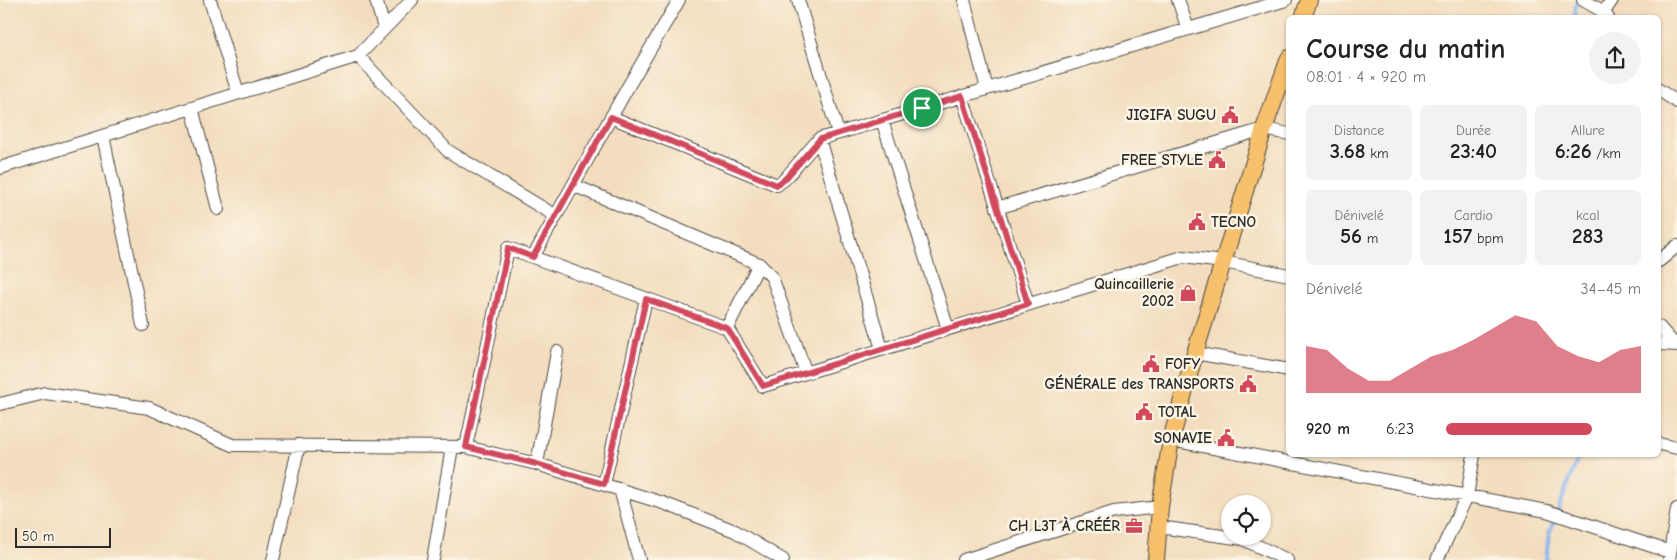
<!DOCTYPE html>
<html lang="fr">
<meta charset="utf-8">
<style>
:root{--surface:#fff;--page:#f2f2f2;--text:#222;--muted:#767676;--accent:#d1495b}
body{margin:0;font-family:"Comic Neue",sans-serif;background:var(--page);color:var(--text);height:100vh;display:flex;flex-direction:column;font-size:19px;white-space:nowrap}
*{box-sizing:border-box;margin:0}
p{font-size:16px;color:var(--muted)}
.icon{flex:none;width:28px;height:28px;fill:none;stroke:currentColor;stroke-width:2;stroke-linecap:round;stroke-linejoin:round}
.map{position:relative;flex:1;overflow:hidden}
.sheet{position:absolute;left:1286px;top:15px;width:375px;height:442px;display:flex;flex-direction:column;background:var(--surface);border-radius:8px;box-shadow:0 1px 4px #0004}
.sheet>*{flex:none}
.fabs{position:absolute;left:1221px;top:495px;display:grid;gap:10px}
.fabs a{display:grid;place-items:center;width:50px;height:50px;border-radius:50%;background:var(--surface);box-shadow:0 1px 4px #0004;font-size:25px}
.scale{position:absolute;left:15px;bottom:12px;width:96px;box-sizing:border-box;padding-left:5px;border:2px solid #2b2b2b;border-top:0;font-size:14px;line-height:18px;white-space:nowrap;color:#2b2b2b;-webkit-text-stroke:4px #fcf5e5;paint-order:stroke}
.pin{position:absolute;display:grid;place-items:center;width:42px;height:42px;color:#fff;margin:-21px;border:2px solid #fff;border-radius:50%;box-shadow:0 1px 5px #0007}
.round{display:grid;place-items:center;flex:none;width:52px;height:52px;border-radius:26px;background:var(--page)}
.headline{display:flex;align-items:center;justify-content:space-between;height:85px;padding:0 20px}
h1{font-size:28px;font-weight:700;line-height:38px}
.metrics{display:grid;grid-template-columns:repeat(3,1fr);gap:8px;height:85px;padding:5px 20px}
.metrics div{display:grid;align-content:center;border-radius:8px;background:var(--page);text-align:center}
.metrics b{font-size:21px;font-weight:700}
.metrics small{font-size:14px;font-weight:400}
.metrics p{font-size:14px}
.chart{height:140px;padding:10px 20px}
.chart p{display:flex;justify-content:space-between}
.chart svg{width:100%;height:90px;margin-top:5px;fill:var(--accent);opacity:.7}
ul{padding:0 20px;list-style:none;font-size:16px}
li{display:grid;grid-template-columns:80px 60px 1fr;align-items:center;height:38px}
li i{height:12px;border-radius:6px;background:var(--accent)}
.map>svg:first-child{display:block}
.lines{fill:none;stroke-linecap:round;stroke-linejoin:round}
.stream{stroke:#84b5f0;stroke-width:4}
.minor-casing{stroke:#494641;stroke-width:14}
.major-casing{stroke:#494641;stroke-width:18}
.minor{stroke:#fff;stroke-width:12}
.major{stroke:#f7c06c;stroke-width:16}
.route-casing{stroke:#fff;stroke-width:10}
.route{stroke:#d1495b;stroke-width:6}
.labels{text-anchor:middle;dominant-baseline:central;stroke-width:5;stroke-linejoin:round;paint-order:stroke}
.poi-label{font-size:15px;font-weight:bold;fill:#2b2b2b;stroke:#fcf5e5;text-anchor:end}
</style>
<div class="map">
<svg width="1677" height="560" viewBox="0 0 1677 560">
<rect width="100%" height="100%" fill="#fcf5e5"/>
<filter id="ink" filterUnits="userSpaceOnUse"><feTurbulence type="fractalNoise" baseFrequency=".02" numOctaves="2"/><feDisplacementMap in="SourceGraphic" scale="10" xChannelSelector="R" yChannelSelector="G"/><feConvolveMatrix kernelMatrix="1 2 1 2 8 2 1 2 1" color-interpolation-filters="sRGB"/></filter>
<filter id="wash" filterUnits="userSpaceOnUse"><feTurbulence type="fractalNoise" baseFrequency=".0096" numOctaves="4" result="noise"/><feDisplacementMap in="SourceGraphic" scale="20" xChannelSelector="R" yChannelSelector="G"/><feGaussianBlur stdDeviation="1.12" result="paint"/><feColorMatrix in="noise" values="0 0 0 0 0 0 0 0 0 0 0 0 0 0 0 0 0 1.4 0 .05"/><feComposite in="paint" operator="in"/></filter>
<g filter="url(#wash)">
<rect width="100%" height="100%" fill="#f3ddbe"/>
<g class="lines">
<!-- stream -->
<path class="stream" d="M1575 18V10L1578 0
M1546 560 1549 534 1579 455"/>
</g>
</g>
<g filter="url(#ink)">
<g class="lines">
<!-- minor casing -->
<g class="minor-casing">
<path id="minor" d="M210 0 238 93
M376 0 384 28
M798 0 838 133
M964 0 987 89
M1178 0 1188 29
M1583 0 1604 12 1608 18
M1604 12 1612 0
M358 56 448 151 556 216
M1659 90 1677 102
M962 96 1028 304
M192 108 218 209
M611 117 777 185 785 179 819 139 1286 0
M882 120 948 329
M103 136 143 325
M819 139 882 349
M0 168 358 56 412 0
M573 185 759 264 772 277 806 373
M997 208 1264 129 1289 134
M533 257 629 85 679 0
M1659 261 1677 246
M759 264 727 328 763 386 1183 257 1223 262 1289 275
M1659 327 1675 345
M1659 344 1677 345
M1195 353 1289 370
M0 404 45 393 149 408 232 445 466 447 537 464 663 503 735 531 783 560
M1171 440 1547 511 1670 552
M1659 444 1677 448
M466 447 508 248 727 328
M537 464 557 352
M604 484 646 299
M620 489 639 560
M1159 527 1243 539 1287 560
M273 560 299 445
M433 560 452 447
M964 560 1114 512 1160 507
M1437 560 1467 496 1474 455
M1669 560 1677 509"/>
</g>
<!-- major casing -->
<g class="major-casing">
<path id="major" d="M1303 18 1309 0
M1156 560 1160 507 1171 440 1195 353 1264 129 1289 58"/>
</g>
<!-- minor -->
<use href="#minor" class="minor"/>
<!-- major -->
<use href="#major" class="major"/>
</g>
</g>
<g class="lines" filter="url(#ink)">
<!-- route casing -->
<g class="route-casing">
<path id="route" d="M962 96 1028 304 763 386 727 328 646 299 604 484 537 464 466 447 508 248 533 257 611 117 777 185 785 179 820 139Z"/>
</g>
<!-- route -->
<use href="#route" class="route"/>
</g>
<!-- icons -->
<defs>
<g id="civic-bare" transform="scale(1.35)"><path d="M-.6-6.5H3V-4.5H.6V-3L4-1V1h2V6H-6V1h2V-1L-.6-3ZM-1.2 2.5V6h2.4V2.5Z" fill="#d1495b" stroke="#fcf5e5" stroke-width="2.5" paint-order="stroke"/></g>
<g id="shop-bare" transform="scale(1.35)"><path d="M-5-2.5h2.3a2.7 3.5 0 0 1 5.4 0H5L5.5 6h-11ZM-1.5-2.5h3a1.5 2.3 0 0 0-3 0Z" fill="#d1495b" stroke="#fcf5e5" stroke-width="2.5" paint-order="stroke"/></g>
<g id="office-bare" transform="scale(1.35)"><path d="M-6-3h4V-5.5h4V-3h4V5H-6ZM-1-4.5V-3h2v-1.5ZM-6 0V1H6V0Z" fill="#d1495b" stroke="#fcf5e5" stroke-width="2.5" paint-order="stroke"/></g>
</defs>
<g fill-rule="evenodd">
<use href="#civic-bare" x="1230" y="115"/>
<use href="#civic-bare" x="1217" y="160"/>
<use href="#civic-bare" x="1197" y="222"/>
<use href="#shop-bare" x="1188" y="293"/>
<use href="#civic-bare" x="1151" y="364"/>
<use href="#civic-bare" x="1248" y="384"/>
<use href="#civic-bare" x="1144" y="412"/>
<use href="#civic-bare" x="1226" y="438"/>
<use href="#office-bare" x="1134" y="526"/>
</g>
<g class="labels">
<!-- poi labels -->
<g class="poi-label">
<text x="1216" y="115">JIGIFA SUGU</text>
<text x="1203" y="160">FREE STYLE</text>
<text x="1211" y="222" text-anchor="start">TECNO</text>
<text x="1174" y="284">Quincaillerie<tspan x="1174" dy="17">2002</tspan></text>
<text x="1165" y="364" text-anchor="start">FOFY</text>
<text x="1234" y="384">GÉNÉRALE des TRANSPORTS</text>
<text x="1158" y="412" text-anchor="start">TOTAL</text>
<text x="1212" y="438">SONAVIE</text>
<text x="1120" y="526">CH L3T À CRÉÉR</text>
</g>
</g>
</svg>
<div class="fabs">
<a><svg class="icon" aria-label="locate" viewBox="0 0 24 24"><circle cx="12" cy="12" r="6"/><path d="M12 2v4M12 18v4M2 12h4M18 12h4"/></svg></a>
</div>
<div class="scale">50 m</div>
<div class="pin" style="left:922px;top:108px;background:#1e9e55"><svg class="icon" aria-label="arrive" viewBox="0 0 24 24"><path d="M6 21V4h12l-3 4 3 4H6"/></svg></div>
<section class="sheet">
<div class="headline"><div><h1>Course du matin</h1><p>08:01 · 4 × 920 m</p></div><a class="round"><svg class="icon" aria-label="share" viewBox="0 0 24 24"><path d="M12 15V3M7 8l5-5 5 5M5 13v7h14v-7"/></svg></a></div>
<div class="metrics">
<div><p>Distance</p><b>3.68<small> km</small></b></div>
<div><p>Durée</p><b>23:40</b></div>
<div><p>Allure</p><b>6:26<small> /km</small></b></div>
</div>
<div class="metrics">
<div><p>Dénivelé</p><b>56<small> m</small></b></div>
<div><p>Cardio</p><b>157<small> bpm</small></b></div>
<div><p>kcal</p><b>283</b></div>
</div>
<div class="chart"><p><span>Dénivelé</span>34–45 m</p>
<svg viewBox="0 0 160 44" preserveAspectRatio="none"><path d="M0 44V21L10 23L20 32L30 38L40 38L50 32L60 26L70 23L80 18L90 12L100 6L110 9L120 21L130 26L140 29L150 23L160 21V44z"/></svg>
</div>
<ul>
<li><b>920 m</b>6:23<i style="width:75%"></i></li>
</ul>
</section>
</div>
